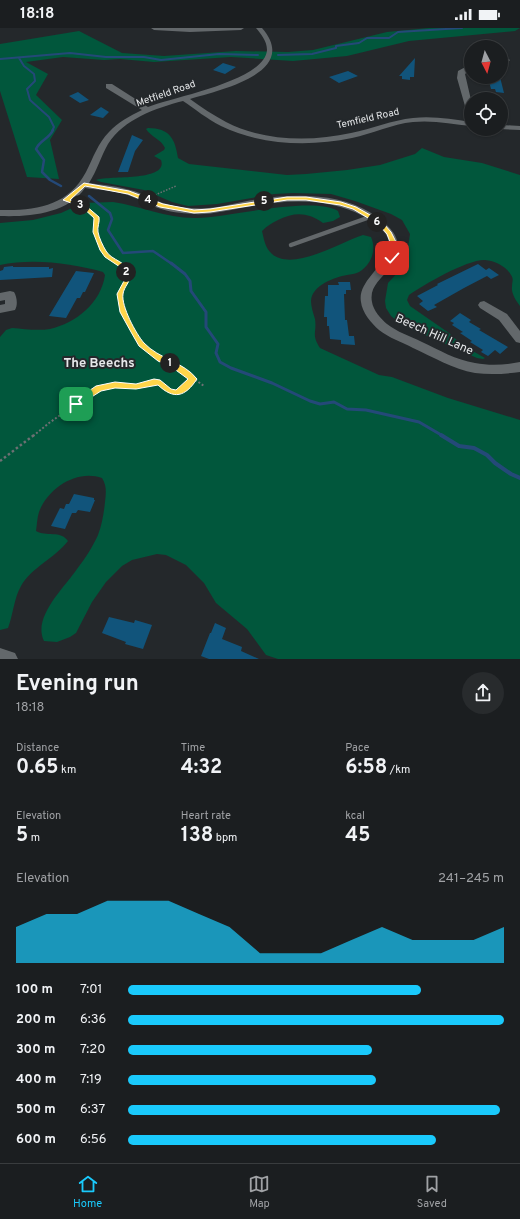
<!DOCTYPE html>
<meta charset="utf-8">
<style>
:root{--surface:#1b1e20;--page:#282b2d;--text:#f1f3f6;--muted:#a0a2a5;--line:#393c3e;--accent:#1acafc}
body{margin:0;font-family:Overpass,sans-serif;background:var(--page);color:var(--text);height:100vh;display:flex;flex-direction:column;font-size:15px;white-space:nowrap}
*{box-sizing:border-box;margin:0}
p{font-size:13px;color:var(--muted)}
.icon{flex:none;width:22px;height:22px;fill:none;stroke:currentColor;stroke-width:2;stroke-linecap:round;stroke-linejoin:round}
.map{position:relative;height:631px;overflow:hidden}
.panel{display:flex;flex-direction:column;background:var(--surface);flex:1}
.panel>*{flex:none}
.needle{width:26px;rotate:174deg}
.fabs{position:absolute;left:464px;top:12px;display:grid;gap:8px}
.fabs a{display:grid;place-items:center;width:44px;height:44px;border-radius:50%;background:var(--surface);box-shadow:0 1px 3px #0004,0 0 0 1px var(--line);font-size:20px}
.pin{position:absolute;display:grid;place-items:center;width:34px;height:34px;color:#fff;margin:-17px;border-radius:8px;box-shadow:0 2px 6px #0006}
.km{position:absolute;width:20px;height:20px;margin:-10px;border-radius:50%;background:#222;color:#fff;font-size:11px;line-height:20px;text-align:center}
.round{display:grid;place-items:center;flex:none;width:42px;height:42px;border-radius:21px;background:var(--page)}
.summary{display:flex;align-items:center;justify-content:space-between;height:68px;padding:0 16px}
h1{font-size:22px;font-weight:700;line-height:30px}
.metrics{display:grid;grid-template-columns:repeat(3,1fr);gap:6px;height:68px;padding:4px 16px}
.metrics div{display:grid;align-content:center}
.metrics b{font-size:20px;font-weight:700}
.metrics small{font-size:11px;font-weight:400}
.metrics p{font-size:11px}
.chart{height:112px;padding:8px 16px}
.chart p{display:flex;justify-content:space-between}
.chart svg{width:100%;height:72px;margin-top:4px;fill:var(--accent);opacity:.7}
ul{padding:0 16px;list-style:none;font-size:13px}
li{display:grid;grid-template-columns:64px 48px 1fr;align-items:center;height:30px}
li i{height:10px;border-radius:5px;background:var(--accent)}
.status{display:flex;justify-content:space-between;align-items:center;height:28px;padding:0 20px;background:var(--surface);direction:ltr}
.status svg{height:11px;fill:currentColor}
.tab-bar{display:flex;justify-content:space-around;align-items:center;height:56px;border-top:1px solid var(--line);background:var(--surface);font-size:11px;color:var(--muted)}
.tab-bar a{display:grid;justify-items:center;gap:2px}
.tab-bar .current{color:var(--accent)}
.map>svg:first-child{display:block}
.green{fill:#01573c}
.lines{fill:none;stroke-linecap:round;stroke-linejoin:round}
.stream-far3{stroke:#244978;stroke-width:2}
.stream-far2{stroke:#244978;stroke-width:2.5}
.stream-far1{stroke:#244978;stroke-width:3}
.stream{stroke:#244978;stroke-width:4}
.building{fill:#11547b}
.path-far2{stroke:#6d7073;stroke-width:1.5;stroke-dasharray:1.5 1.5;stroke-linecap:butt}
.path-far1{stroke:#6d7073;stroke-width:2;stroke-dasharray:2 2;stroke-linecap:butt}
.path{stroke:#6d7073;stroke-width:2.5;stroke-dasharray:2.5 2.5;stroke-linecap:butt}
.lane{stroke:#63686b;stroke-width:4.5}
.street{fill:#63686b;fill-rule:evenodd}
.route{fill:#ffd54a;stroke:#fff}
.labels{text-anchor:middle;dominant-baseline:central;stroke-width:4;stroke-linejoin:round;paint-order:stroke}
.far-street-label{font-size:10px;fill:#e6e8ea;stroke:#24282b}
.street-label{font-size:12px;fill:#e6e8ea;stroke:#24282b}
.neighbourhood-label{font-size:13px;font-weight:bold;fill:#e6e8ea;stroke:#24282b}
</style>
<div class="status"><b>18:18</b><svg viewBox="0 0 49 12"><path d="M0 12V9h3v3zM5 12V6h3v6zM10 12V3h3v9zM15 12V0h3v12zM26 1h20v11H26zM47 4h2v5h-2z"/></svg></div>
<div class="map">
<svg width="520" height="631" viewBox="0 0 520 631">
<rect width="100%" height="100%" fill="#24282b"/>
<!-- green -->
<path class="green" d="M429 0H520L515 3 409 13 347 28 293 33 231 29 154 34 120 31 104 32 63 29 26 34 48 46 36 67 62 92 50 112 59 151 27 149 0 63V16L79 3 122 25 164 28 236 23 288 24 313 22 387 4Z
M148 100C170 100 175 111 178 130L189 136 287 147 306 146 347 142 380 137 415 126 422 120 444 129 482 135 520 147V278C516 273 511 265 512 259 512 254 514 251 511 247 506 238 495 233 485 232 468 231 423 257 409 267L407 272 410 278 449 305 462 317 485 330 483 331 477 330 402 297 391 288 386 280 385 273 388 255 401 241 406 233 410 206 402 192 391 186 355 173 331 166 293 165 274 166 217 176 188 178 172 174 144 162 101 154 96 152C107 147 169 154 161 132L154 128 164 122 165 120C161 111 151 109 146 101Z
M113 174C141 178 168 191 197 190 229 189 313 168 338 183L340 189 333 193 323 195C307 184 295 184 278 192 272 195 267 198 262 203 264 211 265 220 272 226 293 244 341 214 363 207L371 209C377 222 371 237 359 244 355 246 351 246 347 247 335 249 312 257 311 273 311 278 313 285 315 291 317 305 311 306 320 320L379 347 392 349 448 370 520 392V631H278L266 627 247 601 216 575 204 555 186 537 166 527 157 526 132 532 122 538 106 554 92 574 76 605 70 609 57 614 44 613C32 589 65 559 77 541 85 531 93 518 98 507 102 497 104 484 105 474 106 465 107 458 102 450 77 441 48 460 39 484 37 490 37 497 36 503 46 509 61 502 68 513 55 530 32 539 21 558 14 570 13 587 8 600L0 602V309L6 302 12 300C24 301 38 303 50 301 76 295 101 275 105 247L103 244C72 235 32 230 0 237V195L33 192 61 185 83 175Z"/>
<g class="lines">
<!-- stream-far3 -->
<path class="stream-far3" d="M278 27 312 26 336 20V18L359 15 367 10H389L398 4 462 0
M19 30 24 38 34 46 35 53 27 61 30 72 49 89 54 99 52 103
M0 31 70 25 106 29H144L161 32 219 26 258 27"/>
<!-- stream-far2 -->
<path class="stream-far2" d="M53 102C49 111 40 112 36 121L44 132 42 144 50 152 61 158
M89 168 110 185 112 191 108 202 123 225 153 223 172 236"/>
<!-- stream-far1 -->
<path class="stream-far1" d="M171 235 185 246 190 253 191 263 206 284V299L218 316 216 325 220 334 231 340 272 355 310 373 320 376 334 374 347 381 366 382 419 394 443 408"/>
<!-- stream -->
<path class="stream" d="M441 407 459 418 474 420 487 427 495 435 511 446 520 450"/>
</g>
<!-- building -->
<path class="building" d="M415 30 414 49H410V52L402 51V48H399Z
M223 35 236 39 225 46 213 42Z
M348 43 358 48 339 55 329 49Z
M488 49H500L504 65 496 64 495 61H491Z
M78 64 89 72 80 75 69 68Z
M101 79 109 84 103 90 90 87Z
M132 107 143 112 135 123 128 144H118Z
M478 236 486 242 489 240 499 247 491 251 487 248 464 260 434 277 437 279 428 283 419 276 423 273 417 268 438 257 437 256Z
M13 238V239H49V241L53 240 52 249 0 252V243L3 242 4 239Z
M76 243 94 245 85 264H83L80 270H77L66 290 49 288Z
M338 254H350L351 262H346V266H344L345 292H347L349 308H354L355 317 341 316V312L330 311 329 298H327V289H324L325 268H328V257H339Z
M460 285 471 292 469 294 481 301 479 302 508 319 500 326 495 322 488 328 481 324 483 322 470 314 472 313 460 305 463 304 452 297 454 295 450 293Z
M74 466 94 470V472H95L90 484 78 482 76 485H72L65 501 51 498 60 480 64 481 66 476H69Z
M109 589 134 595 135 592 152 597 143 621 125 616 126 614 102 605Z
M215 595 226 600 222 611 242 619 241 623 259 631H209L201 628 210 605H211Z"/>
<g class="lines">
<!-- path-far2 -->
<path class="path-far2" d="M155 167 176 158
M76 176 83 178 97 190C94 213 101 224 120 236"/>
<!-- path-far1 -->
<path class="path-far1" d="M119 235 122 237 127 245V253L120 266 123 284 142 317 160 331 176 338 204 358
M33 408 49 395 99 360 115 357 136 358 154 354 160 355 169 363 176 365 181 363 193 351"/>
<!-- path -->
<path class="path" d="M0 433 34 407"/>
<!-- lane -->
<path class="lane" d="M291 217 370 189"/>
<!-- street -->
<path class="street" d="M151 0H244L241 2 190 4 154 2Z
M256 0H262C301 45 219 62 190 71 201 79 213 87 226 94 263 113 310 114 351 105 372 101 392 92 413 90 433 88 452 91 471 94V98C452 96 433 92 413 94 392 96 372 106 352 110 309 119 260 117 221 98 207 91 195 81 183 73 156 80 124 91 108 116 101 128 97 143 89 155 103 157 117 158 130 162 143 165 154 173 167 176 174 179 183 179 191 180 210 182 228 177 247 173 287 166 335 163 371 185 393 199 409 216 389 241 381 251 369 259 372 274 373 282 381 291 387 296 397 304 410 308 422 314 439 322 456 332 475 335 490 338 505 337 520 334V344C505 346 490 347 475 345 453 341 433 329 413 320 402 314 389 310 379 302 371 295 362 284 361 274 355 242 426 223 363 188 327 169 285 172 247 179 229 182 212 187 193 186 181 185 169 184 158 180 146 176 136 169 124 166 112 162 98 162 85 160 67 186 29 189 0 188V182C36 183 68 178 86 144 93 130 98 115 109 104 118 94 130 88 142 82L106 60V56H112L148 79C173 69 265 53 267 22 267 13 261 6 256 0Z
M507 30 510 32 509 33 501 35V31Z
M471 36V41L465 46 471 72V87L467 85 457 50 458 43Z
M501 97 520 98V102L499 101H501Z
M10 263 14 264C17 269 18 277 15 282L0 285V277L5 276V272L0 273V265Z
M484 273 507 286 520 303V315L516 314 499 292 480 280 478 277 480 274Z
M0 620 15 625 18 631H0Z"/>
</g>
<!-- route -->
<path class="route" d="M84 155 129 163 163 176 194 182 210 181 287 169H306L341 174 356 179 372 188 384 196 391 204 396 214 397 223 394 231H390V214L387 206 380 198 368 190 353 181 340 177 306 172H287L210 184 194 185 160 179 128 166 85 158 70 172 85 177 99 189C100 194 97 199 98 204 99 210 103 218 106 223 112 233 127 233 130 246 131 254 124 258 123 266 121 278 136 306 144 315 159 331 184 334 197 351 185 369 174 372 158 357L136 361 115 360 101 363 76 379 73 378V374L96 358 115 354 136 356 154 351 160 352 171 361 176 362 188 351 173 340 158 333 139 318 131 304 120 284 117 266 124 253V245L120 239 105 229 100 222 93 204 94 190 82 179 63 172Z"/>
<g class="labels">
<!-- far-street labels -->
<g class="far-street-label">
<text transform="translate(166 66) rotate(-19)">Metfield Road</text>
<text transform="translate(368 91) rotate(-13)">Temfield Road</text>
</g>
<!-- street labels -->
<g class="street-label">
<text transform="translate(434 307) rotate(24)">Beech Hill Lane</text>
</g>
<!-- neighbourhood labels -->
<g class="neighbourhood-label">
<text x="99" y="336">The Beechs</text>
</g>
</g>
</svg>
<div class="fabs">
<a><svg class="needle" viewBox="-14 -14 28 28"><path d="M0-13l5 13h-10z" fill="#e53935"/><path d="M0 13l5-13h-10z" fill="#a0a2a5"/></svg></a>
<a><svg class="icon" aria-label="locate" viewBox="0 0 24 24"><circle cx="12" cy="12" r="6"/><path d="M12 2v4M12 18v4M2 12h4M18 12h4"/></svg></a>
</div>
<div class="pin" style="left:76px;top:376px;background:#1e9e55"><svg class="icon" aria-label="arrive" viewBox="0 0 24 24"><path d="M6 21V4h12l-3 4 3 4H6"/></svg></div>
<div class="pin" style="left:392px;top:230px;background:#d93025"><svg class="icon" aria-label="check" viewBox="0 0 24 24"><path d="M5 12l5 5 9-10"/></svg></div>
<b class="km" style="left:170px;top:335px">1</b>
<b class="km" style="left:126px;top:244px">2</b>
<b class="km" style="left:80px;top:177px">3</b>
<b class="km" style="left:148px;top:172px">4</b>
<b class="km" style="left:264px;top:173px">5</b>
<b class="km" style="left:377px;top:194px">6</b>
</div>
<section class="panel">
<div class="summary"><div><h1>Evening run</h1><p>18:18</p></div><a class="round"><svg class="icon" aria-label="share" viewBox="0 0 24 24"><path d="M12 15V3M7 8l5-5 5 5M5 13v7h14v-7"/></svg></a></div>
<div class="metrics">
<div><p>Distance</p><b>0.65<small> km</small></b></div>
<div><p>Time</p><b>4:32</b></div>
<div><p>Pace</p><b>6:58<small> /km</small></b></div>
</div>
<div class="metrics">
<div><p>Elevation</p><b>5<small> m</small></b></div>
<div><p>Heart rate</p><b>138<small> bpm</small></b></div>
<div><p>kcal</p><b>45</b></div>
</div>
<div class="chart"><p><span>Elevation</span>241–245 m</p>
<svg viewBox="0 0 160 44" preserveAspectRatio="none"><path d="M0 44V22L10 14L20 14L30 6L40 6L50 6L60 14L70 22L80 38L90 38L100 38L110 30L120 22L130 30L140 30L150 30L160 22V44z"/></svg>
</div>
<ul>
<li><b>100 m</b>7:01<i style="width:78%"></i></li>
<li><b>200 m</b>6:36<i style="width:100%"></i></li>
<li><b>300 m</b>7:20<i style="width:65%"></i></li>
<li><b>400 m</b>7:19<i style="width:66%"></i></li>
<li><b>500 m</b>6:37<i style="width:99%"></i></li>
<li><b>600 m</b>6:56<i style="width:82%"></i></li>
</ul>
</section>
<nav class="tab-bar">
<a class="current"><svg class="icon" aria-label="home" viewBox="0 0 24 24"><path d="M3 11l9-7 9 7M6 9v11h12V9"/></svg>Home</a>
<a><svg class="icon" aria-label="map" viewBox="0 0 24 24"><path d="M3 6l6-2 6 2 6-2v14l-6 2-6-2-6 2zM9 4v14M15 6v14"/></svg>Map</a>
<a><svg class="icon" aria-label="saved" viewBox="0 0 24 24"><path d="M7 4h10v16l-5-4-5 4z"/></svg>Saved</a>
</nav>
